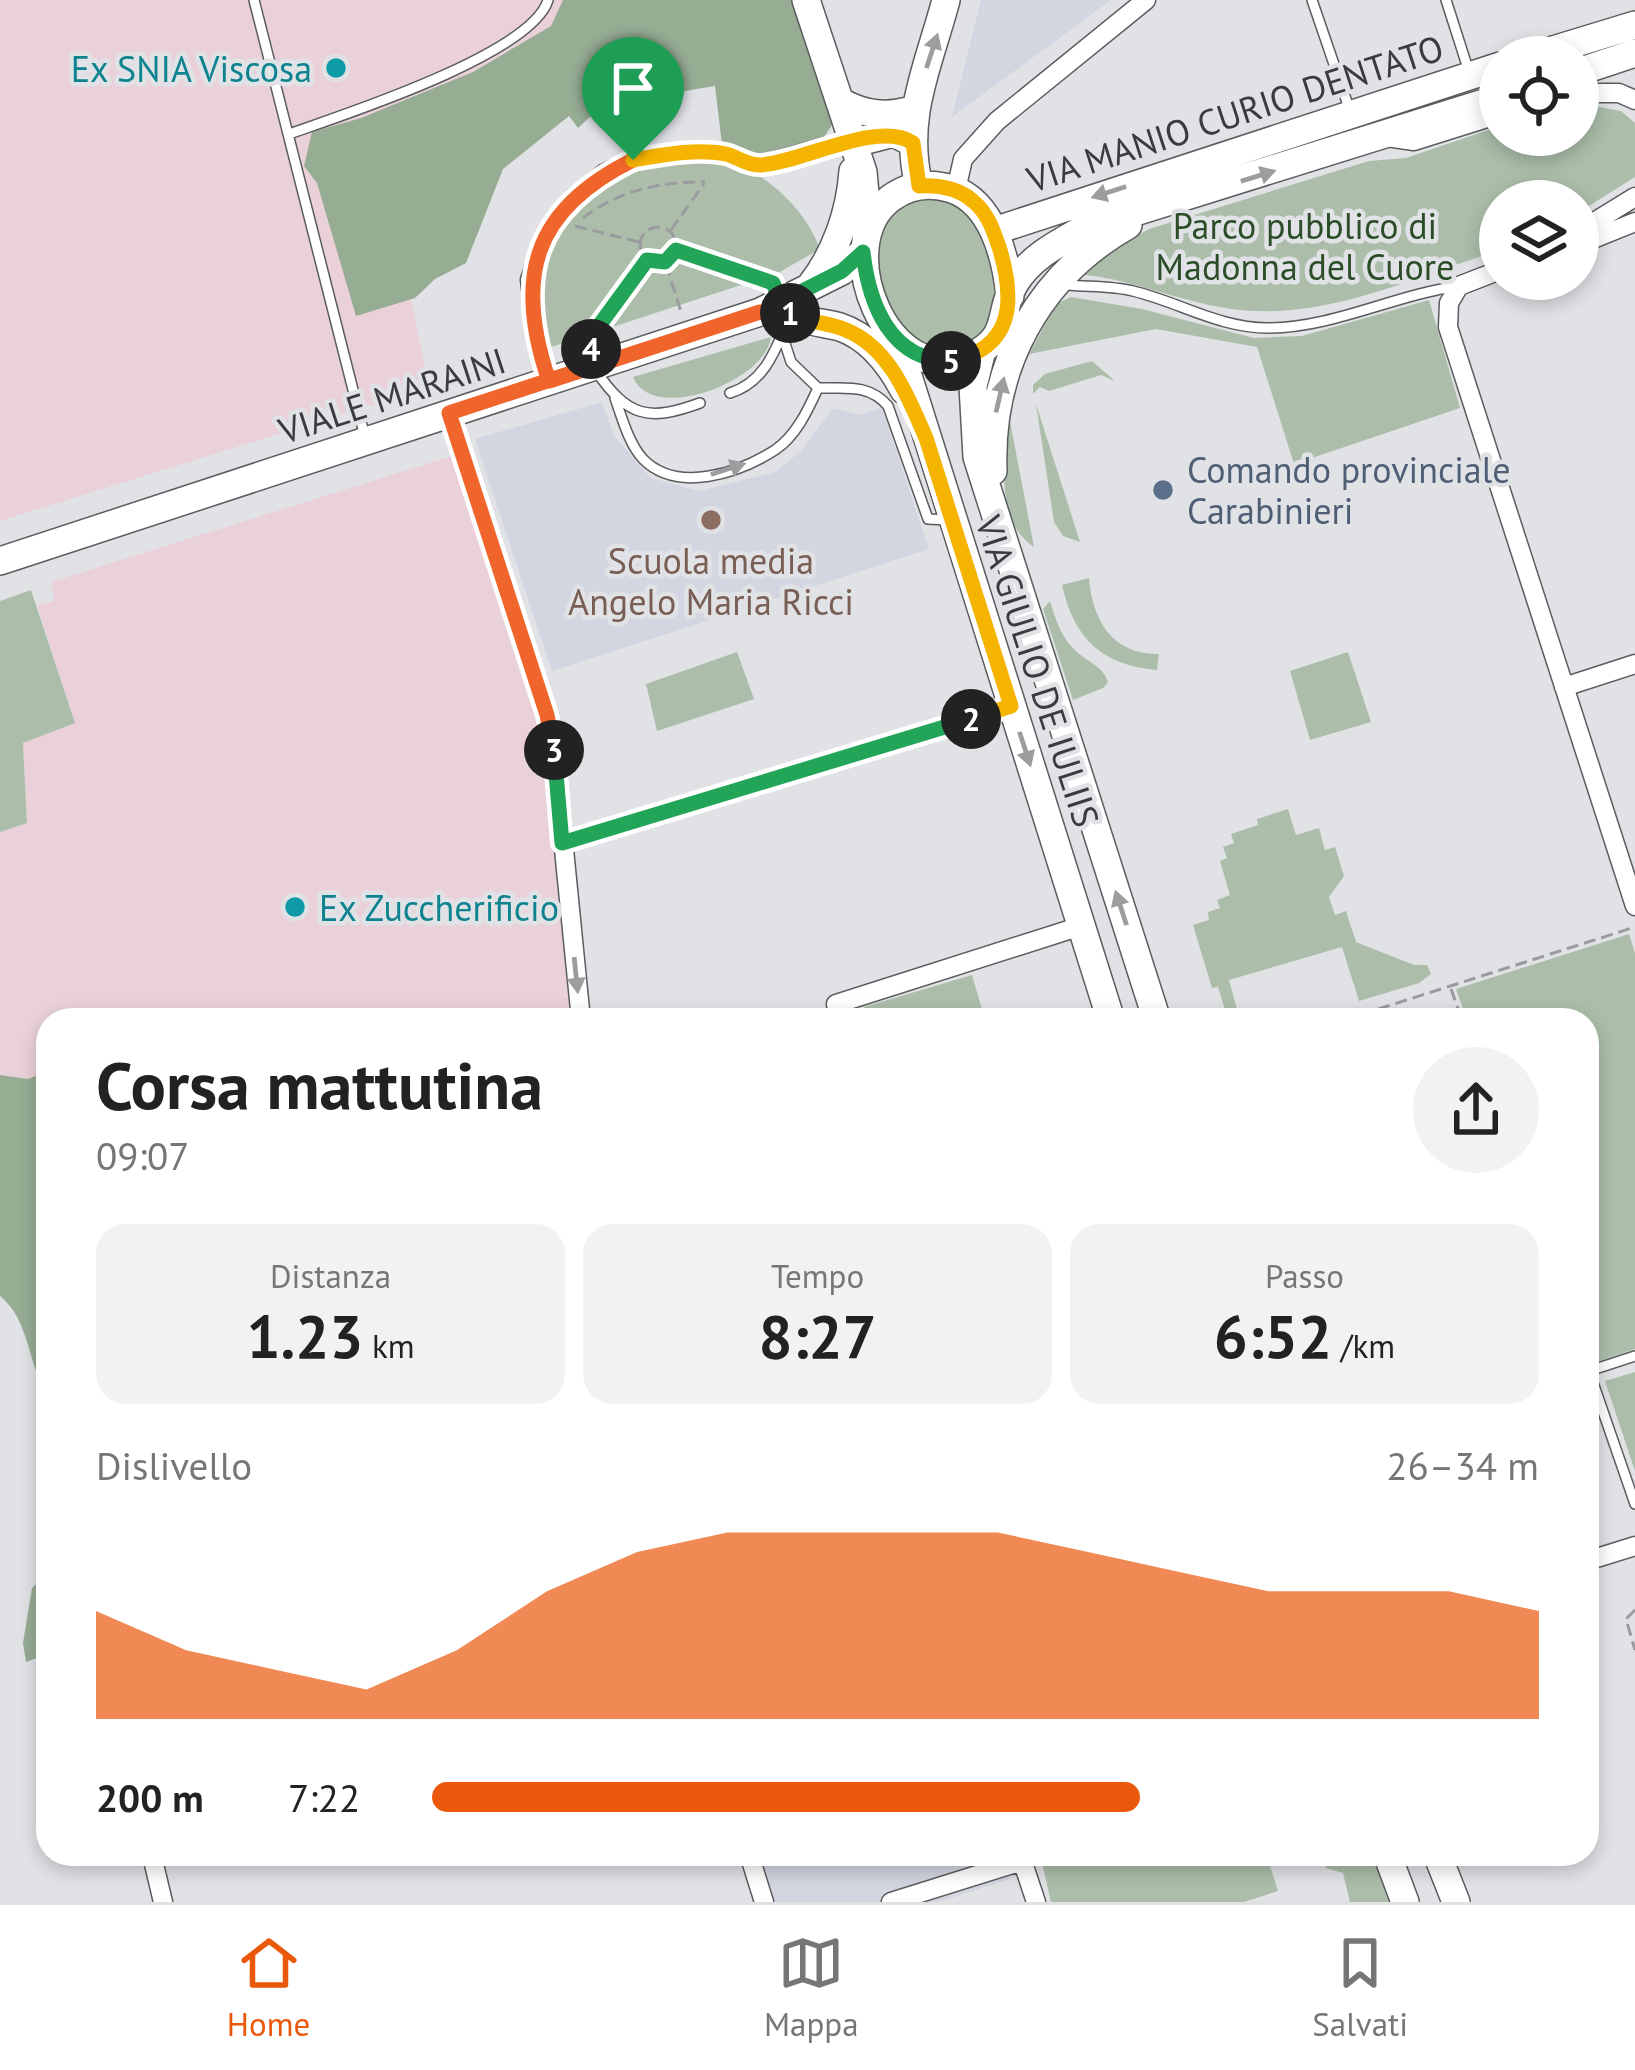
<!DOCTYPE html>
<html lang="it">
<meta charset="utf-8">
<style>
:root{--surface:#fff;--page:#f2f2f2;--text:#222;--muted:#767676;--line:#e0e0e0;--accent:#ea580c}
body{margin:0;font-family:"PT Sans",sans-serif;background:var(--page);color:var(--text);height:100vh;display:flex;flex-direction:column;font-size:45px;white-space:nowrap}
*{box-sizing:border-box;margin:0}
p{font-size:39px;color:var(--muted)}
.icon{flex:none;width:66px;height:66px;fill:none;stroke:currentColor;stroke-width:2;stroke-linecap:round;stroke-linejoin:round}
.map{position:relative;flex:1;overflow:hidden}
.side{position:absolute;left:36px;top:1008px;width:1563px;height:858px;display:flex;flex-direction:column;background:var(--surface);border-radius:36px;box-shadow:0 6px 18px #0003}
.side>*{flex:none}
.tools{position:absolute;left:1479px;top:36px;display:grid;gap:24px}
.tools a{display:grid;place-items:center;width:120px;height:120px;border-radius:50%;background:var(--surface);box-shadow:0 6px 18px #0003;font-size:60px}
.pin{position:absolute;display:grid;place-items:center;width:102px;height:102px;color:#fff;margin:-123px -51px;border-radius:50% 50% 50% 0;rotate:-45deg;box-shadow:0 0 12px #0007}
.pin .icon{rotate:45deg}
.km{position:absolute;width:60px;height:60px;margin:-30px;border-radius:50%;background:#222;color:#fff;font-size:33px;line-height:60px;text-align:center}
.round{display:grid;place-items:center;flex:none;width:126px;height:126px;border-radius:63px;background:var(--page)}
.summary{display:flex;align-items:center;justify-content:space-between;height:204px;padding:0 60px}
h1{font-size:66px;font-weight:600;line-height:90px}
.metrics{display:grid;grid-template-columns:repeat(3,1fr);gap:18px;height:204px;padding:12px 60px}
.metrics div{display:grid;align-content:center;border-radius:30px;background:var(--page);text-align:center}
.metrics b{font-size:60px;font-weight:600}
.metrics small{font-size:33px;font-weight:400}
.metrics p{font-size:33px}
.chart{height:336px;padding:24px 60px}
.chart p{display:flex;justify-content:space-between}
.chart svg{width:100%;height:216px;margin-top:12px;fill:var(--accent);opacity:.7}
ul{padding:0 60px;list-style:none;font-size:39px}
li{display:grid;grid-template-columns:192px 144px 1fr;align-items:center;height:90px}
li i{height:30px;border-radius:15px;background:var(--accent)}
.menu{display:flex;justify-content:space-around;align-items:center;height:168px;border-top:3px solid var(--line);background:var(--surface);font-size:33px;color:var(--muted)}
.menu a{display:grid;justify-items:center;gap:6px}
.menu .selected{color:var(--accent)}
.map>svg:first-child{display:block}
.built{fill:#d3d6e1}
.industrial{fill:#ead1d9}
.green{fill:#acbeaa}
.forest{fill:#96ac93}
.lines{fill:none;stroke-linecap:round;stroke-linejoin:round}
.lane-casing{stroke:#5b5c5f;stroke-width:12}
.street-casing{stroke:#5b5c5f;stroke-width:21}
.secondary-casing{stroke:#5b5c5f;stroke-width:30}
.path{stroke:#9a9b9e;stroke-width:3;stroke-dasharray:12 6;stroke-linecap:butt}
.lane{stroke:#fff;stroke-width:9}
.street{stroke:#fff;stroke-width:18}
.secondary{stroke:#fff;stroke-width:27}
.oneway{fill:#9c9d9e}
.split-1-casing{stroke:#fff;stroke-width:24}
.split-2-casing{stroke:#fff;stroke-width:24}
.split-3-casing{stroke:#fff;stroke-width:24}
.split-4-casing{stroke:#fff;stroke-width:24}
.split-5-casing{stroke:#fff;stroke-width:24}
.split-6-casing{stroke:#fff;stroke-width:24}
.split-1{stroke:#f0652b;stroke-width:15}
.split-2{stroke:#f5b400;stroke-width:15}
.split-3{stroke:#22a559;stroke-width:15}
.split-4{stroke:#f0652b;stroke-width:15}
.split-5{stroke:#22a559;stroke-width:15}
.split-6{stroke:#f5b400;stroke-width:15}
.culture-dot{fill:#0f9aa8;stroke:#e1e2e6;stroke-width:4.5}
.service-dot{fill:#5c6f8a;stroke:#e1e2e6;stroke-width:4.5}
.education-dot{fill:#8d6e63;stroke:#e1e2e6;stroke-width:4.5}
.labels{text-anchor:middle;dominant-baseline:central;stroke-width:9;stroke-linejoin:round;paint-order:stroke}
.culture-label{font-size:36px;fill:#0d838f;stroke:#e1e2e6;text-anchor:end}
.street-label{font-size:36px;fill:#3a3b3c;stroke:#e1e2e6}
.park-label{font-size:36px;fill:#2b4d28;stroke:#e1e2e6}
.service-label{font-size:36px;fill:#4e5e75;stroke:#e1e2e6;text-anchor:start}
.education-label{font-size:36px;fill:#785e54;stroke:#e1e2e6}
</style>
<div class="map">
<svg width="1635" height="1902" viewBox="0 0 1635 1902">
<rect width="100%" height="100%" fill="#e1e2e6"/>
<!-- built -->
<path class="built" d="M981 0H1111L952 117Z
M602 402 614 436 651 478 699 491 775 472 801 451 833 408 860 415 882 408 929 549 552 671 475 439Z
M758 1854H1029L1034 1871 938 1902H772Z"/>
<!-- industrial -->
<path class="industrial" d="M0 0H677L490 121 408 285 429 387 0 521Z
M452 456 545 746 572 1020H48V1071L28 1079 0 1075V832L27 823 23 743 75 723 37 605 54 601 51 582Z"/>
<!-- green -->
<path class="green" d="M1589 105 1621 111 1635 123V177L1578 213V201H1500V250C1411 278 1315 326 1220 307 1174 299 1132 280 1085 275L1106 253 1149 229 1369 161 1406 158 1500 126V135H1578V106Z
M723 153C765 177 802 202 820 249L778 273 539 351 530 280 546 234 605 173Z
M922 197C930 198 941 198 949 202 990 221 1005 284 988 323 976 352 933 359 909 338 904 333 899 321 895 314 869 270 871 258 890 211Z
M1071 297 1142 309 1254 338 1302 336 1429 300 1460 408 1294 464 1257 347 1156 329 1029 354 1056 304Z
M771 337C766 381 653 425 633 377Z
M1092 361 1115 381 1101 375 1049 391 1040 387 1033 394V385L1045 374Z
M1036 404 1080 542 1063 536 1054 522Z
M1009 416 1034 547C994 521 1004 457 1009 416Z
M1089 578C1092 619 1112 655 1159 654L1157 670C1102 665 1074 639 1062 585Z
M31 590 75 723 23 743 27 823 0 832V601Z
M1050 601C1055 618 1060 634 1072 647 1084 661 1103 665 1108 682L1103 688 1073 700 1043 609Z
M737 652 754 699 657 731 646 684Z
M1348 652 1371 722 1310 740 1290 671Z
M1288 809 1296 835 1319 828 1325 850 1335 847 1344 876 1329 897 1335 915 1346 911 1356 942 1414 965H1427L1431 974 1419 983 1359 1001 1342 947 1229 980 1240 1020H1200L1225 1010 1218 987 1212 988 1193 925 1209 920 1208 912 1220 908 1217 900 1230 895 1220 861 1227 858 1223 847 1234 843 1231 834 1258 825 1257 819Z
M1629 934 1635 953V1349L1587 1365V1020H1467L1456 989Z
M972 975 985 1020H868L864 1007Z
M1635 1372V1471L1605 1381Z
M1040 1854H1266L1278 1891 1244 1902H1051Z
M1321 1854H1379L1399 1902H1350L1343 1873 1326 1868Z"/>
<!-- forest -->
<path class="forest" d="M563 0H797L838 116 822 140 756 159 723 153 715 86 679 92 676 76 649 78 650 93 613 95 578 128 569 116 503 169 466 263 435 279 415 298 356 316 317 183 304 166 312 132 361 118 473 72 551 26Z
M48 1071V1398C28 1366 30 1320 0 1296V1075L28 1079Z
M48 1573V1654L26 1662 23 1643 32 1588Z"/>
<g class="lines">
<!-- lane casing -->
<g class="lane-casing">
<path id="lane" d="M254 0 365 437
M1312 0 1349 108
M1446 0 1470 75
M289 134C343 115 532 54 548 0
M1068 285C1089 287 1112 286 1133 291 1179 302 1219 328 1268 328 1333 328 1394 295 1459 286
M596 371C628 417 648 422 700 403
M818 388C845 389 868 383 888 406L928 519 948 520
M730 393C766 382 776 348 790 316
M615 398C622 418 629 444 643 459 677 494 739 473 775 450 796 436 808 410 818 388L791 362 782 334
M1635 1356 1589 1371 1635 1504"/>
</g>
<!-- street casing -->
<g class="street-casing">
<path id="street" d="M1578 93H1619L1635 100
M1387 137 1414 141 1500 114
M956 190 963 159 997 121 1146 0
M1578 232 1635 197
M1578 245 1635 222
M1500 270 1459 286 1449 303 1448 327 1635 906
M549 381 539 351 530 280 546 234 574 198 605 173 633 160 674 153H723L759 166 824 147 855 143
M449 413 547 715 554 749 581 1020
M1564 687 1635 664
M563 843 1011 706
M839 1020 836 1004 1081 926
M1587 1561 1635 1546
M749 1854 764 1902
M1020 1854 1036 1902
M153 1860 163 1902
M891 1902 1022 1861"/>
</g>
<!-- secondary casing -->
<g class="secondary-casing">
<path id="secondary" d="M806 0 863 172 868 226
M1530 57 1635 25
M1578 72 1635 53
M841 102C865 115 887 118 914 109
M855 143 894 133 913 143
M919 186C902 117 929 65 946 0
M994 231 1500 66
M811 285C836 253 850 212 853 171
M1010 296C1006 258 993 203 952 189 930 182 909 185 891 198 828 244 887 391 969 357 1013 338 997 312 1015 283 1031 256 1061 242 1087 227L1500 98
M792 313C807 323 822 322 840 327 870 337 890 364 904 390
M898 344 1111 1020
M982 350 973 386 977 457 1157 1020
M993 471C989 367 1037 277 1128 225
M0 561 760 312 842 271 863 252
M1387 1854 1405 1902
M1437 1854 1456 1902"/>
</g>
<!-- path -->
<path class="path" d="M583 218C618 191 661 181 705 182
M575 226 639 242
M640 245a18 18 0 1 1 36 0a18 18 0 1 1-36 0Z
M671 230 704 184
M675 251 771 282
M666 264 681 312
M590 341 647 260
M1451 989 1462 1020
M1344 1020 1635 927
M1635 1610 1626 1619 1635 1650"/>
<!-- lane -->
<use href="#lane" class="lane"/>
<!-- street -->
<use href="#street" class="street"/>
<!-- secondary -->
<use href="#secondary" class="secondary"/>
</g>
<!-- one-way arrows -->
<defs><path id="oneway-solid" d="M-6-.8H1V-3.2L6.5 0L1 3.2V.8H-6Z" transform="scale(3)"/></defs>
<g class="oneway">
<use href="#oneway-solid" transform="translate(932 51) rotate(-72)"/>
<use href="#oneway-solid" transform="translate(1258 176) rotate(-17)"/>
<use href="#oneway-solid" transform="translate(1109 192) rotate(162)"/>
<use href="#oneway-solid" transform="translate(1000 395) rotate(-77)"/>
<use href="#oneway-solid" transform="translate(728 469) rotate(-18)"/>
<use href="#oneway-solid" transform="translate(1025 749) rotate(72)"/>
<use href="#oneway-solid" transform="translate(1121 908) rotate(-108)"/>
<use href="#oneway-solid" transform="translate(576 975) rotate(84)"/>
</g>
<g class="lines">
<!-- split-1 casing -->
<g class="split-1-casing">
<path id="split-1" d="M633 160C532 210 514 278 549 381L760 312 790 313"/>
</g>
<!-- split-2 casing -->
<g class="split-2-casing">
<path id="split-2" d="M790 313C808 323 827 322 846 330 890 348 908 397 926 438L1011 706 971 719"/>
</g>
<!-- split-3 casing -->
<g class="split-3-casing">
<path id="split-3" d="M554 750 562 843 971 719"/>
</g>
<!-- split-4 casing -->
<g class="split-4-casing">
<path id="split-4" d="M554 750 547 715 449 413 593 366 591 349"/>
</g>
<!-- split-5 casing -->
<g class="split-5-casing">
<path id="split-5" d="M591 349 590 338 647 260 665 262 676 250 773 283 781 302 842 271 863 252C869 305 891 361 951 361"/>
</g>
<!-- split-6 casing -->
<g class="split-6-casing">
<path id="split-6" d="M633 160C662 155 696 148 726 154 737 157 749 166 761 165 800 163 879 119 913 143L919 186C938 185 958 188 973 201 988 213 994 232 1000 250 1015 301 1014 348 951 361"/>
</g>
<!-- split-1 -->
<use href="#split-1" class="split-1"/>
<!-- split-2 -->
<use href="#split-2" class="split-2"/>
<!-- split-3 -->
<use href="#split-3" class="split-3"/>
<!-- split-4 -->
<use href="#split-4" class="split-4"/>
<!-- split-5 -->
<use href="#split-5" class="split-5"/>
<!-- split-6 -->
<use href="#split-6" class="split-6"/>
</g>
<!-- markers -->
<g class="culture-dot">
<circle cx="336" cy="68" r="12"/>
<circle cx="295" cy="907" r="12"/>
</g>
<circle class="service-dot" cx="1163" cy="490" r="12"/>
<circle class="education-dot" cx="711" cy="520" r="12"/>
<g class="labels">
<!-- culture labels -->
<g class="culture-label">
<text x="312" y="68">Ex SNIA Viscosa</text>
<text x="319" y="907" text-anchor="start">Ex Zuccherificio</text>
</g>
<!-- street labels -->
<g class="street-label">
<text transform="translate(1235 113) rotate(-18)">VIA MANIO CURIO DENTATO</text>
<text transform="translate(392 395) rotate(-18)">VIALE MARAINI</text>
<text transform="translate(1038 671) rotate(72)">VIA GIULIO DE IULIIS</text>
</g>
<!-- park labels -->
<g class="park-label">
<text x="1305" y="225">Parco pubblico di<tspan x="1305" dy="41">Madonna del Cuore</tspan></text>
</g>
<!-- service labels -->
<g class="service-label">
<text x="1187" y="469">Comando provinciale<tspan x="1187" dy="41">Carabinieri</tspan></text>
</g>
<!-- education labels -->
<g class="education-label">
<text x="711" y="560">Scuola media<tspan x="711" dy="41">Angelo Maria Ricci</tspan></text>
</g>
</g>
</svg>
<div class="tools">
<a><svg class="icon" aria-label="locate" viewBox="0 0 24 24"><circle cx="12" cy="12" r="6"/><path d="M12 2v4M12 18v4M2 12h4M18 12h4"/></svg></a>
<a><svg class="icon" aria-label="layers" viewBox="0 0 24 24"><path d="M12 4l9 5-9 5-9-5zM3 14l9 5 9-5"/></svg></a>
</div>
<div class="pin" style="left:633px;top:160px;background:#1e9e55"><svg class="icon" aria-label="arrive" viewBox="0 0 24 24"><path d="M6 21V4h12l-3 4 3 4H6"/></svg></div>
<b class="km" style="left:790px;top:313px">1</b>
<b class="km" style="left:971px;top:719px">2</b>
<b class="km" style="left:554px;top:750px">3</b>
<b class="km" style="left:591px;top:349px">4</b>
<b class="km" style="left:951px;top:361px">5</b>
<section class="side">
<div class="summary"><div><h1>Corsa mattutina</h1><p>09:07</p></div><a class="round"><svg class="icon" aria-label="share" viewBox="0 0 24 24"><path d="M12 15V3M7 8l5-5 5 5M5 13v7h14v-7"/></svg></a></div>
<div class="metrics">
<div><p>Distanza</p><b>1.23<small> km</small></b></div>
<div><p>Tempo</p><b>8:27</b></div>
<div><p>Passo</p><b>6:52<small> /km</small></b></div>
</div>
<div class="chart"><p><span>Dislivello</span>26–34 m</p>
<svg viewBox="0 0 160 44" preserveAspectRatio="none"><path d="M0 44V22L10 30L20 34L30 38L40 30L50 18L60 10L70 6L80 6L90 6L100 6L110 10L120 14L130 18L140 18L150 18L160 22V44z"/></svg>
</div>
<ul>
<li><b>200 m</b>7:22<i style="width:64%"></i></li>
</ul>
</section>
</div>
<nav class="menu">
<a class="selected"><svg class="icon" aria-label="home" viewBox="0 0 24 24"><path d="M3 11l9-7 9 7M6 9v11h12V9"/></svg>Home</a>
<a><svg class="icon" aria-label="map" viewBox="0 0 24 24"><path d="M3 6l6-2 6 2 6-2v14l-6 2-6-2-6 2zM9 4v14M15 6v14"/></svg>Mappa</a>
<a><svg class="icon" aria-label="saved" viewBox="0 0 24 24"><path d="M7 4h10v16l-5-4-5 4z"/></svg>Salvati</a>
</nav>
